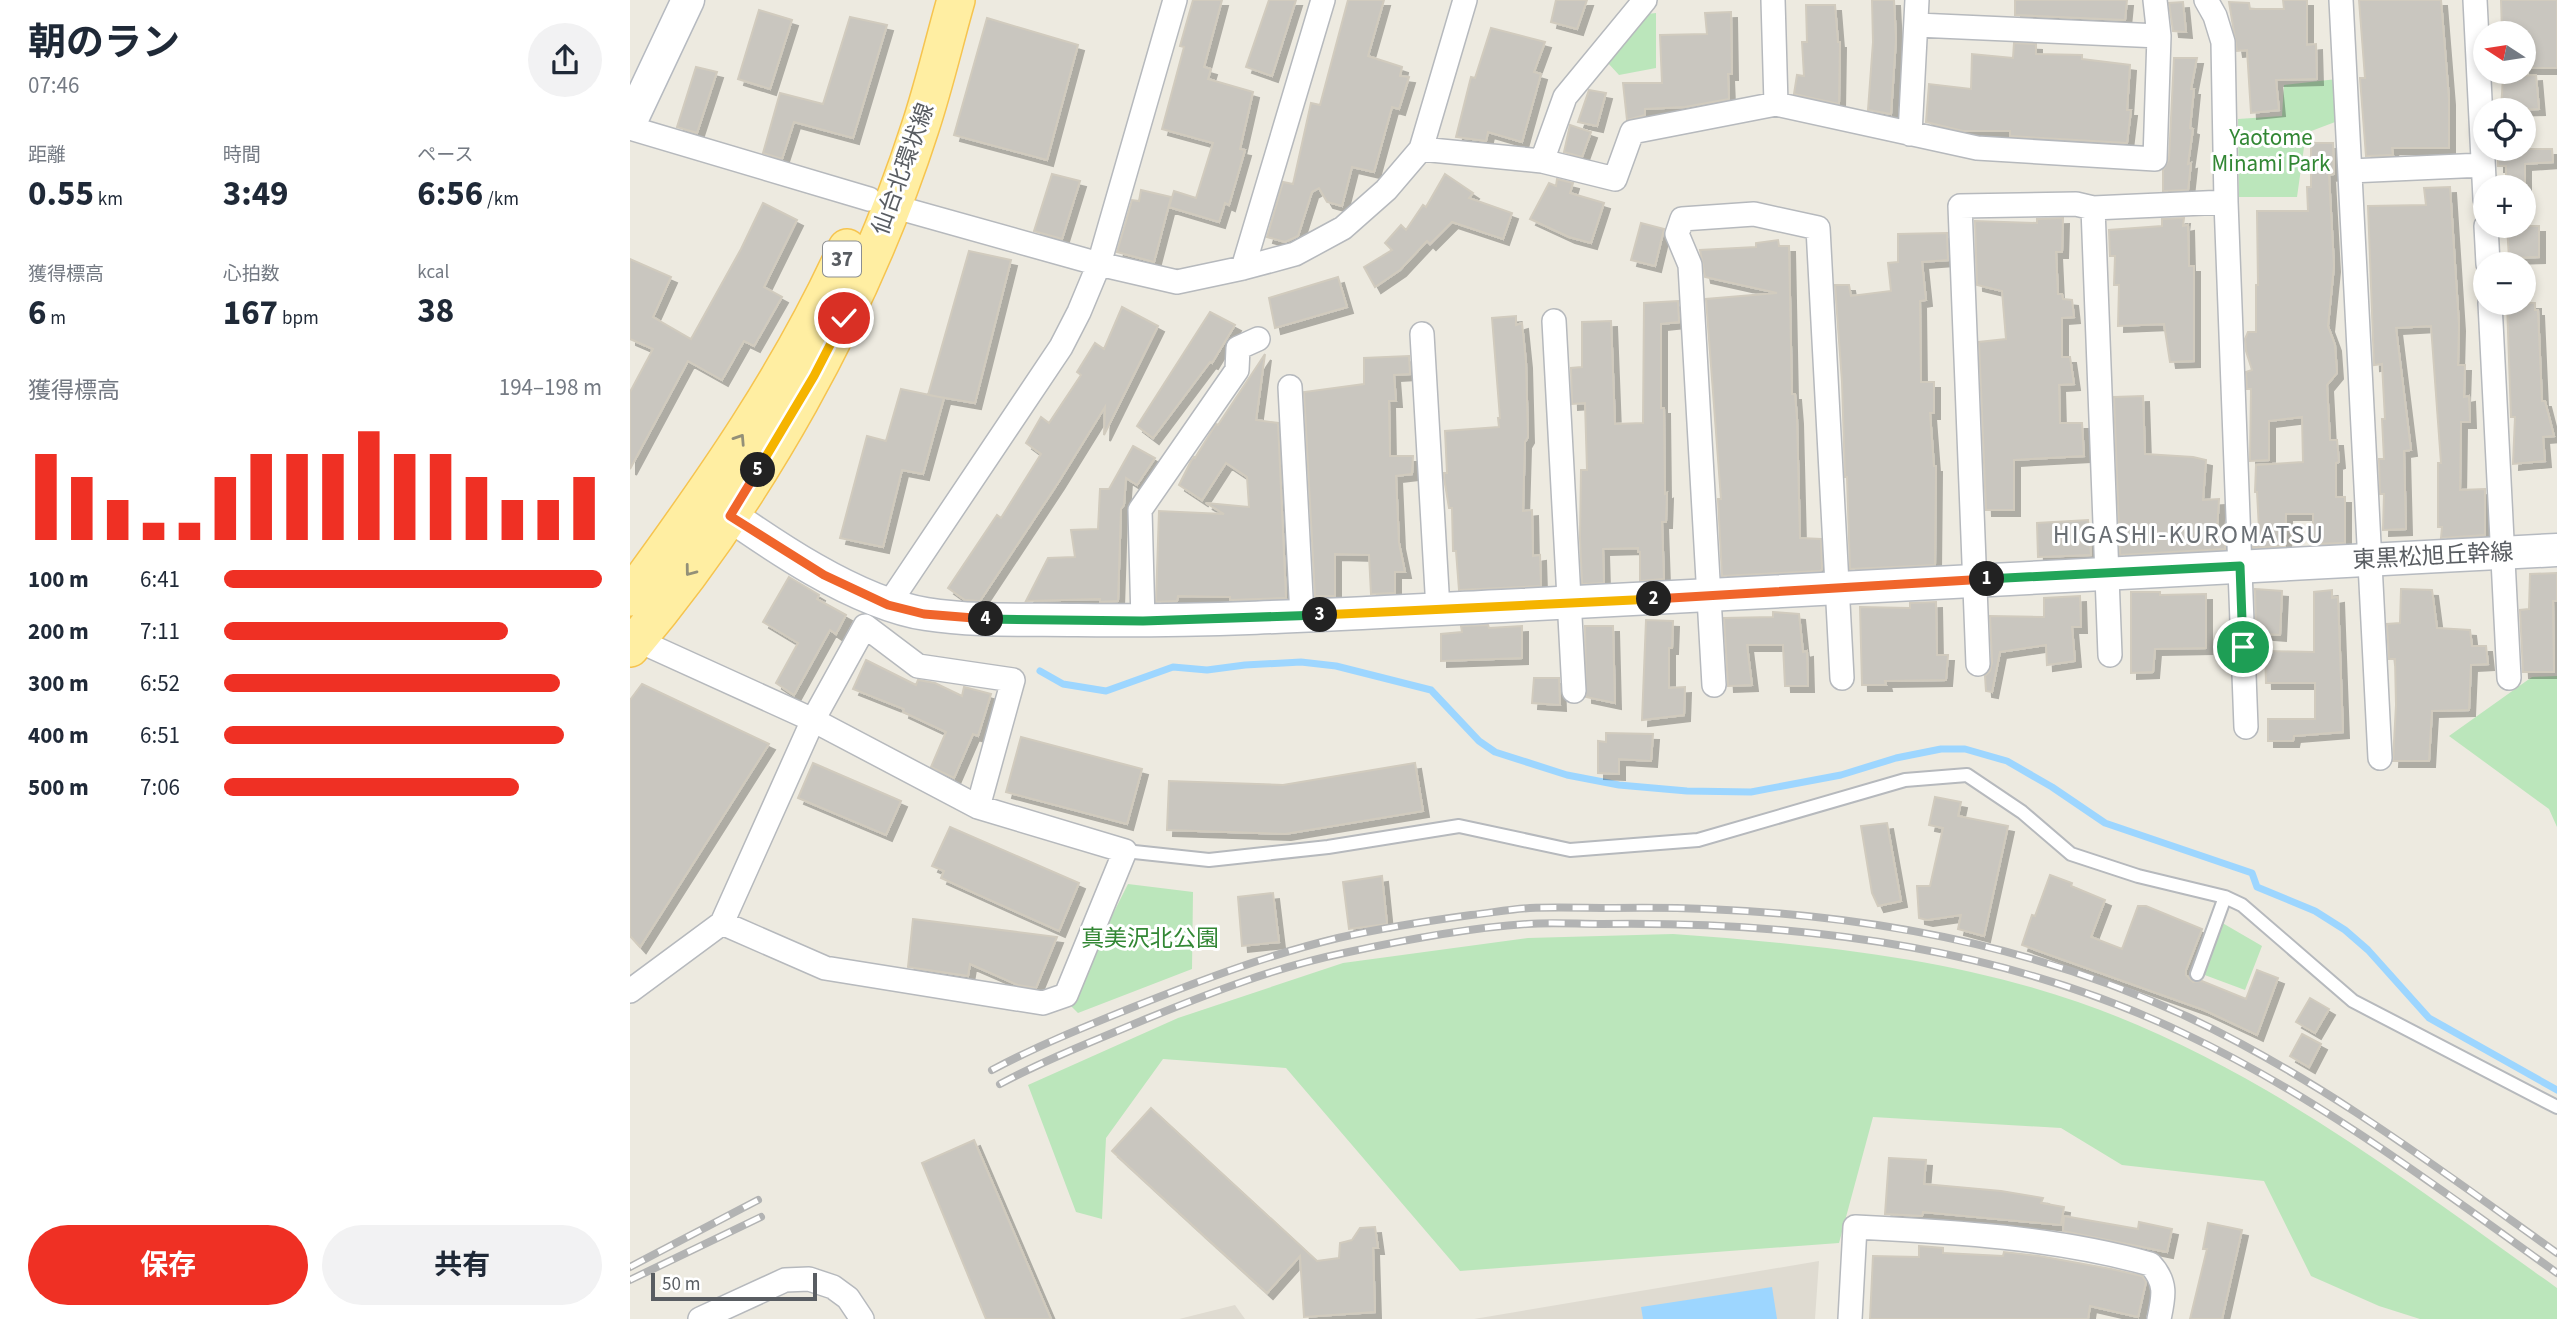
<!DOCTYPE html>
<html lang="ja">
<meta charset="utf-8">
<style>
:root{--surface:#fff;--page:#f2f2f3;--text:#1f2937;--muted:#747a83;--accent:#ef3024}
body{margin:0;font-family:"Source Sans 3","Noto Sans JP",sans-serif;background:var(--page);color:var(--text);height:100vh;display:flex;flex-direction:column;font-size:26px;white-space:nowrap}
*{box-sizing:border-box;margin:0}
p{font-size:23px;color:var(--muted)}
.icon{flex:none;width:38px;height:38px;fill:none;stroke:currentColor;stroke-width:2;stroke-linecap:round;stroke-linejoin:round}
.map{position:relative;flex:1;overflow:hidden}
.panel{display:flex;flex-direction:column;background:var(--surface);width:630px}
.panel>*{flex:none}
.needle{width:46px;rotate:282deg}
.tools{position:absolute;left:1843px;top:21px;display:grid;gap:14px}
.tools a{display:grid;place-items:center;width:63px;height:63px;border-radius:50%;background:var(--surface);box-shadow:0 4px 10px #0003;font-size:35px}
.scale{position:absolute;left:21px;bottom:18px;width:166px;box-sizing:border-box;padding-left:7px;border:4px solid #595d62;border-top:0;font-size:19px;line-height:24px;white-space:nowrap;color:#595d62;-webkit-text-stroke:5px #fff;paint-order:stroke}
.pin{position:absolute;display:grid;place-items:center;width:60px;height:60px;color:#fff;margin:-30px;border:4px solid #fff;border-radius:50%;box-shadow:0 2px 7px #0007}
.km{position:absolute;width:35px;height:35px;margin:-18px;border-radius:50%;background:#222;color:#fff;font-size:19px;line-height:35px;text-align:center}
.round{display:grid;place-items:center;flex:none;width:74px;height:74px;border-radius:37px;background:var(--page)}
.overview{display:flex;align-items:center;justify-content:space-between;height:119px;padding:0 28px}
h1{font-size:38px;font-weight:700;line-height:52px}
.metrics{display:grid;grid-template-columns:repeat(3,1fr);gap:10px;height:119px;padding:7px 28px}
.metrics div{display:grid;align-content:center}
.metrics b{font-size:35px;font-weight:700}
.metrics small{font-size:19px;font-weight:400}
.metrics p{font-size:19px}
.chart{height:196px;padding:14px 28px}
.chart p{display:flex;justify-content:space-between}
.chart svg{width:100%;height:126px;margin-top:7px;stroke:var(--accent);stroke-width:6}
.cta{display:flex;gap:14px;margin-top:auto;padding:14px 28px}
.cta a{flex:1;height:80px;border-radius:42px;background:var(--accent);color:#fff;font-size:28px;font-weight:700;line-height:80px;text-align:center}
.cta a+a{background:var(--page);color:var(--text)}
ul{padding:0 28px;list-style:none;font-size:23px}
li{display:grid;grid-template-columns:112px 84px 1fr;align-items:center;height:52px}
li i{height:18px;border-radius:9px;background:var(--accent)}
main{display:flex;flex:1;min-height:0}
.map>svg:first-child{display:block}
.education{fill:#dfdbd1}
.green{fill:#bbe6bb}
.water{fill:#9dd6ff}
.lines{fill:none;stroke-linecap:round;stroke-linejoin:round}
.stream{stroke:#9dd6ff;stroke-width:7}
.building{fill:#c9c6bf;stroke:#d1cbbe;stroke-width:2;filter:url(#shadow)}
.lane-casing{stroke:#b6b9bd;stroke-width:16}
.street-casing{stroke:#b6b9bd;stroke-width:26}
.secondary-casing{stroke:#b6bac0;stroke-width:35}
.primary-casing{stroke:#f6c44f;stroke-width:40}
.lane{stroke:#fff;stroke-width:12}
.street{stroke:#fff;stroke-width:23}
.secondary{stroke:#fff;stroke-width:32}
.primary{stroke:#ffeea2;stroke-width:37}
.rail-casing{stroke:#b2b3b3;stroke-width:8}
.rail{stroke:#fff;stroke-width:5;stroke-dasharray:16;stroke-linecap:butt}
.oneway{stroke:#939078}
.split-1-casing{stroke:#fff;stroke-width:14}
.split-2-casing{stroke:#fff;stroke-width:14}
.split-3-casing{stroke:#fff;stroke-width:14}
.split-4-casing{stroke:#fff;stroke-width:14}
.split-5-casing{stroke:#fff;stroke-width:14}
.split-6-casing{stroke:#fff;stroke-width:14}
.split-1{stroke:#22a559;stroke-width:9}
.split-2{stroke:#f0652b;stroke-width:9}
.split-3{stroke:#f5b400;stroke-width:9}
.split-4{stroke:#22a559;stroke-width:9}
.split-5{stroke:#f0652b;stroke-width:9}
.split-6{stroke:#f5b400;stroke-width:9}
.labels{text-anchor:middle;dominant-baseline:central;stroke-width:6;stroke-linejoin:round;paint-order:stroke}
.shield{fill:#fff;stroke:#8b8e91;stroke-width:2}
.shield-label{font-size:21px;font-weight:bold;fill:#595d62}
.park-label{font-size:23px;fill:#328734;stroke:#fff}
.street-label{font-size:23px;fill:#595d62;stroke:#fff}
.quarter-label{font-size:26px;letter-spacing:2px;fill:#6a6f74;stroke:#fff}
</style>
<main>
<section class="panel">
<div class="overview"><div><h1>朝のラン</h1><p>07:46</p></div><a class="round"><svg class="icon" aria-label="share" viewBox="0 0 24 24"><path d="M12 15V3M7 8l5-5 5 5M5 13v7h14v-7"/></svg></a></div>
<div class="metrics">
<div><p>距離</p><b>0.55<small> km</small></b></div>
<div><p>時間</p><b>3:49</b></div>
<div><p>ペース</p><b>6:56<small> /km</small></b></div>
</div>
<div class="metrics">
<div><p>獲得標高</p><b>6<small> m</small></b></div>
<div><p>心拍数</p><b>167<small> bpm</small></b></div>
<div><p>kcal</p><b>38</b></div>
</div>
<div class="chart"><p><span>獲得標高</span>194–198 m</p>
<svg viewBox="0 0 160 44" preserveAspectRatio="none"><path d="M5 44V14M15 44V22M25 44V30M35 44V38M45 44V38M55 44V22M65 44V14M75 44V14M85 44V14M95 44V6M105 44V14M115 44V14M125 44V22M135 44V30M145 44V30M155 44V22"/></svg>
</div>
<ul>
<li><b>100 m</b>6:41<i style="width:100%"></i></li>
<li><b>200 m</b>7:11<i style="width:75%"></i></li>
<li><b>300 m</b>6:52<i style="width:89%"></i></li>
<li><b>400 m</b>6:51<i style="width:90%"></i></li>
<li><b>500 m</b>7:06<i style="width:78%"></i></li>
</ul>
<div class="cta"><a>保存</a><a>共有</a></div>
</section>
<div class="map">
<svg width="1927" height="1319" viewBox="0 0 1927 1319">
<defs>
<filter id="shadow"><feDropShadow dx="6" dy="6" stdDeviation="0" flood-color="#0004"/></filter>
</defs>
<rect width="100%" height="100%" fill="#edeae0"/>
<!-- education -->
<path class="education" d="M1189 1261 1185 1319H844Z
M605 1305 615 1319H549Z"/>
<!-- green -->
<path class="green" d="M1026 13V68L989 75 978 63 1017 14Z
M1707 79 1713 119 1676 133 1667 197H1609L1608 119 1652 116 1654 85Z
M1927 676V827L1919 809 1819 736 1902 677Z
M498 884 563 892 562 969 448 1013 438 1003Z
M1589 921 1632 946 1615 990 1572 974Z
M1043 934C1180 944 1318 957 1448 1002 1625 1063 1777 1181 1927 1288V1319H1790L1749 1306 1681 1276 1634 1181 1492 1165 1431 1128 1243 1117 1209 1243 830 1271 656 1068 533 1059 476 1138 472 1219 446 1212 398 1085 548 1018 713 963 898 938Z"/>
<!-- water -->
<path class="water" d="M1142 1287 1147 1319H1013L1011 1307Z"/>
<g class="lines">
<!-- stream -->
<path class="stream" d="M410 671 433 684 476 691 543 667 577 670 615 665 671 662 706 666 801 690 849 741 865 752 937 775 989 785 1057 791 1121 792 1211 775 1266 758 1311 749H1335L1377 761 1422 787 1475 823 1622 873 1627 887 1685 911 1715 930 1738 950 1799 1018 1927 1090"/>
</g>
<!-- building -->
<path class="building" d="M563 0H592L574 67 581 69 578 79 623 92 610 149 615 150 599 205 595 203 589 222 539 207 544 191 566 198 583 143 532 129 554 47 550 46Z
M639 0H666L642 76 616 67Z
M718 0H754L738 56 772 67 770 76 779 77 769 109 762 107 744 172 722 167 712 206 697 202 689 188 682 192 668 236 655 242 637 237 653 182 663 184 681 103 690 105Z
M926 0H957L947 29 921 22Z
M1242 0H1264L1266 39 1261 114 1238 110 1243 42Z
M1385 0H1497L1495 20 1385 15Z
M1653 0H1677V45L1686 44 1687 79 1646 80 1649 110 1621 113 1617 50 1607 51 1599 2 1619 3 1620 9H1654Z
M1729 0H1811L1819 99V148H1762L1763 155 1736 156 1730 78H1735Z
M1871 0H1927V68H1894V33H1872Z
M1553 2 1556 32 1543 31 1539 3Z
M1176 5H1205L1208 42H1210L1209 104 1164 94 1167 75 1174 76 1172 42H1177Z
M129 10 162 20 140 89 108 79Z
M1101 12 1102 74H1098L1099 99 1055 107 1015 109V115L997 120 993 83H1032L1030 35 1077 34 1075 13Z
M220 17 257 25 223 138 164 122 152 159 133 153 150 93 193 104Z
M357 18 448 45 417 160 324 135Z
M861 28 915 42 904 72 911 74 892 142 858 132 856 141 826 137 841 77 845 78Z
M1384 43 1406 44V54L1452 55V59L1500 65 1497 110H1501L1497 143 1380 136V131H1333L1296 122 1299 84 1341 89 1342 54 1383 58Z
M1544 58H1567L1561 89H1564L1560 128 1563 129 1558 164 1561 163 1558 190 1533 191V170L1539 159Z
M66 67 87 72 67 133 47 127Z
M1906 75 1909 109 1871 110 1873 77Z
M959 90 976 93 967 126 948 122Z
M940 125 961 132 952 157 934 152Z
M1681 143H1703L1704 174 1699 175 1704 266 1698 326 1705 345 1707 373 1697 385 1700 440H1707L1709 462 1706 463V497H1715V543L1683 544V514H1656L1655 546 1623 548 1622 530 1629 529 1627 492H1625L1626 465 1673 462 1672 417 1639 421V460L1620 461 1621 389H1617L1616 372 1622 370 1616 351 1615 339 1618 332H1626V285H1628L1627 211H1678L1677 187H1681Z
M1868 149H1922L1923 162 1895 164V187H1876V166H1868Z
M422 174 450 181 432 239 404 231Z
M815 174 843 193 839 198 882 213 873 239 822 222 800 244 797 241 770 270 745 287 734 267 762 250 755 243 771 225 776 230 793 205 796 207Z
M927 179 943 183 940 193 974 203 961 243 939 237 900 219 919 183 926 186Z
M1820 187 1829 325 1828 365H1835L1834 397 1839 396 1840 422H1831L1830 490 1855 489V535L1811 538 1812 527H1808V463H1811L1801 326 1766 328 1781 450 1774 451 1776 529 1753 530 1754 494H1750L1749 459H1754L1752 419H1755L1752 364 1744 365 1738 206 1796 205 1794 188Z
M511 190 541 197 524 262 487 252 502 200 509 201Z
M133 203 167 220 134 287 152 297 124 346 114 341 92 380 58 361 0 469V392L23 349 0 339V259L41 277 23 317 61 339 111 249Z
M1433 218 1432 252H1426L1428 294H1432L1433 299 1442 300 1444 317 1432 318V357H1440L1444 384 1429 385 1430 423H1452L1454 456 1384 460V510H1356L1349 342 1376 339 1372 291 1347 285 1345 221 1407 223V219Z
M1554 218 1553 226 1558 225 1559 266H1564V361L1540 362 1534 324 1488 326 1489 285H1484L1485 256H1480L1479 230 1532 226V219Z
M1011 223 1034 229 1025 266 1001 260Z
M1877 226H1909V257L1879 258Z
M1317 233 1318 260 1292 262 1296 300 1290 301 1291 382H1304V413H1300L1304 466H1306L1305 565 1220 569 1217 477H1215L1212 382 1205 285H1219L1221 296 1261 291 1258 263 1268 262V234Z
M1148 240 1149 246H1159L1162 394H1165L1167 418 1170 538 1191 539 1192 569 1190 571 1092 576 1088 499H1091L1076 299 1147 293 1075 277 1070 250 1126 247V243Z
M339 251 381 260 345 403 298 395Z
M708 277 717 307 645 328 639 298Z
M1048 301 1049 322 1031 324V408H1034L1035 494 1037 493 1036 522H1032L1034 579 1010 581V552H1008V548L973 549 974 583 952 584 950 538 951 470H957L955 403 942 404 941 368 952 367V322L981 321 985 424 1013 423 1014 303Z
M1877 303H1905V310H1908L1912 401H1915L1924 436 1913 437 1915 461 1883 464 1885 417H1881Z
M492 307 528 326 474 435 475 407 428 483 350 601 335 600 318 588 367 515 371 518 411 454 396 443 411 417 419 423 451 375 447 372 465 343 474 349Z
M580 312 605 325 582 363 580 362 523 438 507 426Z
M886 316V325L892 323 896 362 898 437 895 442 893 511 902 510 903 556 910 555 911 586 829 590 826 551H823L822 508H819L814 478V473H817L815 431 869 427 868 418H870L862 318Z
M635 354 626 420 648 423 656 598 600 600V597L548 596 547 601 526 602 529 511 594 514 576 503 619 507 617 477 596 463 572 500 549 485 561 461 564 457 565 458 586 424 588 425Z
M779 356 780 374 764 375 766 401H759L760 456H783L782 474 766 476 769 543 775 572H765V593L741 594 739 555 705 554V596H685L674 392 734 384V358Z
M271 389 314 398 293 474 272 470 253 547 210 538 237 436 256 441Z
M1513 396 1515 454 1563 457 1576 460 1573 500 1589 499 1587 530 1595 531V549L1490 555 1484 397Z
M503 446 525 458 507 485 496 478 494 505 491 509 488 601 470 602V599L396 601 418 558 445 557 441 530 468 529 470 489H479Z
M1458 520 1461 555 1408 557 1407 523Z
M1927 573V601H1923L1924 672H1893L1890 610 1899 609 1900 574Z
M159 577 189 595 187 599 216 615 206 634 200 630 164 695 146 683 168 643 133 622Z
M1625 589 1652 591 1650 635 1626 633Z
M1771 589 1802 590 1807 628 1840 630 1842 646H1856L1858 664 1841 665 1839 710 1802 711 1799 761H1763L1766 705 1765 659H1759L1757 624 1770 623Z
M1702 590V598L1708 597 1713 732 1664 736 1663 741H1638V719H1685V683H1636L1635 651 1684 652V592Z
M1501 592H1530V595L1576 594V648L1525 649 1523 672 1501 673Z
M1450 596 1451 627H1442L1445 661 1417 665 1416 645 1370 652 1362 692 1356 691 1355 676 1360 671 1362 663 1360 616 1414 617V598Z
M1306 602 1307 655H1318L1316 680 1255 681 1256 685H1232L1230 607 1280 608V603Z
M1143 612 1169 614 1173 652 1177 651 1178 686H1155L1153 645H1117L1122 685 1098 686 1094 618 1143 617Z
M1016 620 1043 621 1042 648H1039V688L1055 687 1054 715 1012 720Z
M858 625 859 628 892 626V658L811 661V634L832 632 831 626Z
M955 626H983L985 703 956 697Z
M236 660 286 685 288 680 305 683 332 696 334 687 361 694 348 736 343 734 324 778 301 767 316 732 273 712 274 709 223 689Z
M904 678H929L930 705 902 703Z
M12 684 139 744 10 947 0 936V700Z
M976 733 1023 734 1021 761 989 759V774L968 773V741L976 742Z
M391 737 512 769 497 824 376 792Z
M183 763 271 801 256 835 168 798Z
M785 763 793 811 655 834 537 830 539 781 653 785Z
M1305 797 1331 802 1328 816 1378 826 1354 936 1328 929 1331 915 1297 920 1289 918 1287 886H1300L1313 828 1299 825Z
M1257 823 1271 901 1248 906 1242 893 1231 826Z
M320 827 449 883 429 931 311 878 314 871 302 866Z
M1420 875 1442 883 1441 886 1475 900 1461 937 1492 949 1508 906H1516L1572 929 1556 970V975L1563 982 1572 981 1616 999 1627 970 1648 978 1627 1035 1574 1010 1392 945 1402 915 1405 916Z
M752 876 757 924 719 929 713 882Z
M643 893 649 942 612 946 608 897Z
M283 919 427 937 406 988 388 985 340 964 338 976 278 967Z
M1680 998 1699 1009 1685 1033 1666 1022Z
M1672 1034 1691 1044 1679 1067 1660 1056Z
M521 1108 687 1261 709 1258 710 1243 722 1240 730 1228 745 1227 748 1248H743L745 1312 674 1317 670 1256 637 1293 571 1233 482 1151Z
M344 1140 421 1319H356L292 1163Z
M1259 1158 1296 1160 1294 1184 1371 1191 1413 1198 1411 1203 1434 1207 1431 1225 1293 1212 1292 1216 1255 1214Z
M1434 1216 1508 1229 1509 1222 1542 1229 1537 1252 1433 1231Z
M1578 1223 1612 1230 1592 1319H1560L1577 1249H1573Z
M1289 1246 1313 1248V1253L1373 1256 1374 1252 1409 1256 1481 1269 1512 1276 1516 1282 1508 1317 1460 1306 1458 1319H1240L1243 1256 1289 1257Z"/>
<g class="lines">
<!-- lane casing -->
<g class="lane-casing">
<path id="lane" d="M495 851 579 860 698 847 829 826 940 850 1068 840 1275 780 1337 775 1392 812 1441 854 1508 876 1595 897 1612 905 1723 1001 1927 1107
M1567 974 1595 897"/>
</g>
<!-- street casing -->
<g class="street-casing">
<path id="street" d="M1143 0 1146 104
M1711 0 1750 758
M1845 0 1855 199
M1287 25 1529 36
M0 128 239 199
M1280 134 1287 0
M791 149 912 161 985 179 1002 132 1146 104 1347 148 1525 159 1529 36 1525 0
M912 161 935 97 1015 0
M1720 171 1853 165
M1596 202 1616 727
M262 206 469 264 547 282 613 268 665 254 713 228 756 190 791 149 835 0
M1463 208 1480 655
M1856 226 1858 264
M613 268 693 0
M1860 303 1879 678
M924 321 944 691
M792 334 808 609
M660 387 672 616
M258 605 431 347 449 312 469 264 545 0
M513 621 510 510 607 370 608 348 628 339
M7 640 183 720 348 807 495 851 436 995 413 1003 195 968 92 923 183 720 235 626 288 666 383 680 348 807
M1348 664 1330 206 1446 204 1463 208 1596 202 1593 42 1585 16 1576 0
M1084 685 1060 265 1047 234 1052 219 1124 214 1188 228 1212 678
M0 991 92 923
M70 1319 155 1280 179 1279 203 1287 218 1298 232 1319
M1220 1319 1225 1227C1324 1232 1424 1237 1520 1264 1537 1282 1534 1296 1529 1319"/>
</g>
<!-- secondary casing -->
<g class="secondary-casing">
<path id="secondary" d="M0 123 58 0
M81 502C139 543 225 603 296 614 346 622 397 619 447 620 589 622 730 613 872 606 1223 589 1575 568 1927 550"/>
</g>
<!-- primary casing -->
<g class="primary-casing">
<path id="primary" d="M0 597C82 485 160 374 217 248
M0 648C125 501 231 311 290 128 304 86 314 42 326 0"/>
</g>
<!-- lane -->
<use href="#lane" class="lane"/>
<!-- street -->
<use href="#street" class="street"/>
<!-- secondary -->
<use href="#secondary" class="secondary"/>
<!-- primary -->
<use href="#primary" class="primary"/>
<!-- rail casing -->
<g class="rail-casing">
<path id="rail" d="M362 1070C407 1046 454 1027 501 1008 569 981 637 955 708 938 752 928 797 921 841 915 860 913 880 909 900 908 927 907 956 908 984 908 1180 905 1380 934 1558 1017 1690 1079 1809 1169 1927 1253
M370 1084C417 1059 466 1040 516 1019 580 993 646 967 714 953 774 940 836 928 897 924 922 922 947 924 972 924 1170 921 1373 947 1553 1033 1687 1096 1807 1187 1927 1273
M0 1267 128 1200
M0 1280 131 1217"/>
</g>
<!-- rail -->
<use href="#rail" class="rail"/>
</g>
<!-- one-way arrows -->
<defs><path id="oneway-chevron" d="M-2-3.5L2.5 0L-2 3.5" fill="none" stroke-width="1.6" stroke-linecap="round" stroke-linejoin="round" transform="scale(1.75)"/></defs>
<g class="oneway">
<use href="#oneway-chevron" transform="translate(110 439) rotate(-57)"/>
<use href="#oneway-chevron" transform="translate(60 571) rotate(127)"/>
</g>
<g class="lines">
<!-- split-1 casing -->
<g class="split-1-casing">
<path id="split-1" d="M1357 579 1610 566 1613 647"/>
</g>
<!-- split-2 casing -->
<g class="split-2-casing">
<path id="split-2" d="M1024 599 1357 579"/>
</g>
<!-- split-3 casing -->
<g class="split-3-casing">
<path id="split-3" d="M690 615 1024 599"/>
</g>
<!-- split-4 casing -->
<g class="split-4-casing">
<path id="split-4" d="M356 619 513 621 690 615"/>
</g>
<!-- split-5 casing -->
<g class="split-5-casing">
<path id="split-5" d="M128 470 100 516 194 575 258 605 294 614 356 619"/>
</g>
<!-- split-6 casing -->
<g class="split-6-casing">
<path id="split-6" d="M128 470 184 376 214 318"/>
</g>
<!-- split-1 -->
<use href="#split-1" class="split-1"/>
<!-- split-2 -->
<use href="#split-2" class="split-2"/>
<!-- split-3 -->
<use href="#split-3" class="split-3"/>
<!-- split-4 -->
<use href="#split-4" class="split-4"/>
<!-- split-5 -->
<use href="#split-5" class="split-5"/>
<!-- split-6 -->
<use href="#split-6" class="split-6"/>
</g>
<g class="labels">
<!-- shield labels -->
<rect class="shield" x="193" y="241.5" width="38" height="35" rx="5"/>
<g class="shield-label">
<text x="212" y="259">37</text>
</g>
<!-- park labels -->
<g class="park-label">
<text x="1641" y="137">Yaotome<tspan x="1641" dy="26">Minami Park</tspan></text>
<text x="520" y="938">真美沢北公園</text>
</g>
<!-- street labels -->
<g class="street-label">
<text transform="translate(273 169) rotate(-70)">仙台北環状線</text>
<text transform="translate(1803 556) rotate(-3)">東黒松旭丘幹線</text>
</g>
<!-- quarter labels -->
<g class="quarter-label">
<text x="1559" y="534">HIGASHI-KUROMATSU</text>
</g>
</g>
</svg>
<div class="tools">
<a><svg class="needle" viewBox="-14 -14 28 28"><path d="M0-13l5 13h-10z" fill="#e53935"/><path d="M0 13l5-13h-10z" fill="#747a83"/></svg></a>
<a><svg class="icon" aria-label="locate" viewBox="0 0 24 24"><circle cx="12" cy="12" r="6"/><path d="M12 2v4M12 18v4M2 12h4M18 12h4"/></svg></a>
<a>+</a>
<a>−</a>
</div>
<div class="scale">50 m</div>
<div class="pin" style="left:1613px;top:647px;background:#1e9e55"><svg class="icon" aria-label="arrive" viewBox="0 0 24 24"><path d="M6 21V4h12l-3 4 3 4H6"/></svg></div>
<div class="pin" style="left:214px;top:318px;background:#d93025"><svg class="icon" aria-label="check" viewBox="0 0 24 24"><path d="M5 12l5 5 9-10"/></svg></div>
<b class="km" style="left:1357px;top:579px">1</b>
<b class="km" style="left:1024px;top:599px">2</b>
<b class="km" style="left:690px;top:615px">3</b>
<b class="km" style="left:356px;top:619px">4</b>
<b class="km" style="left:128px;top:470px">5</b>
</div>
</main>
